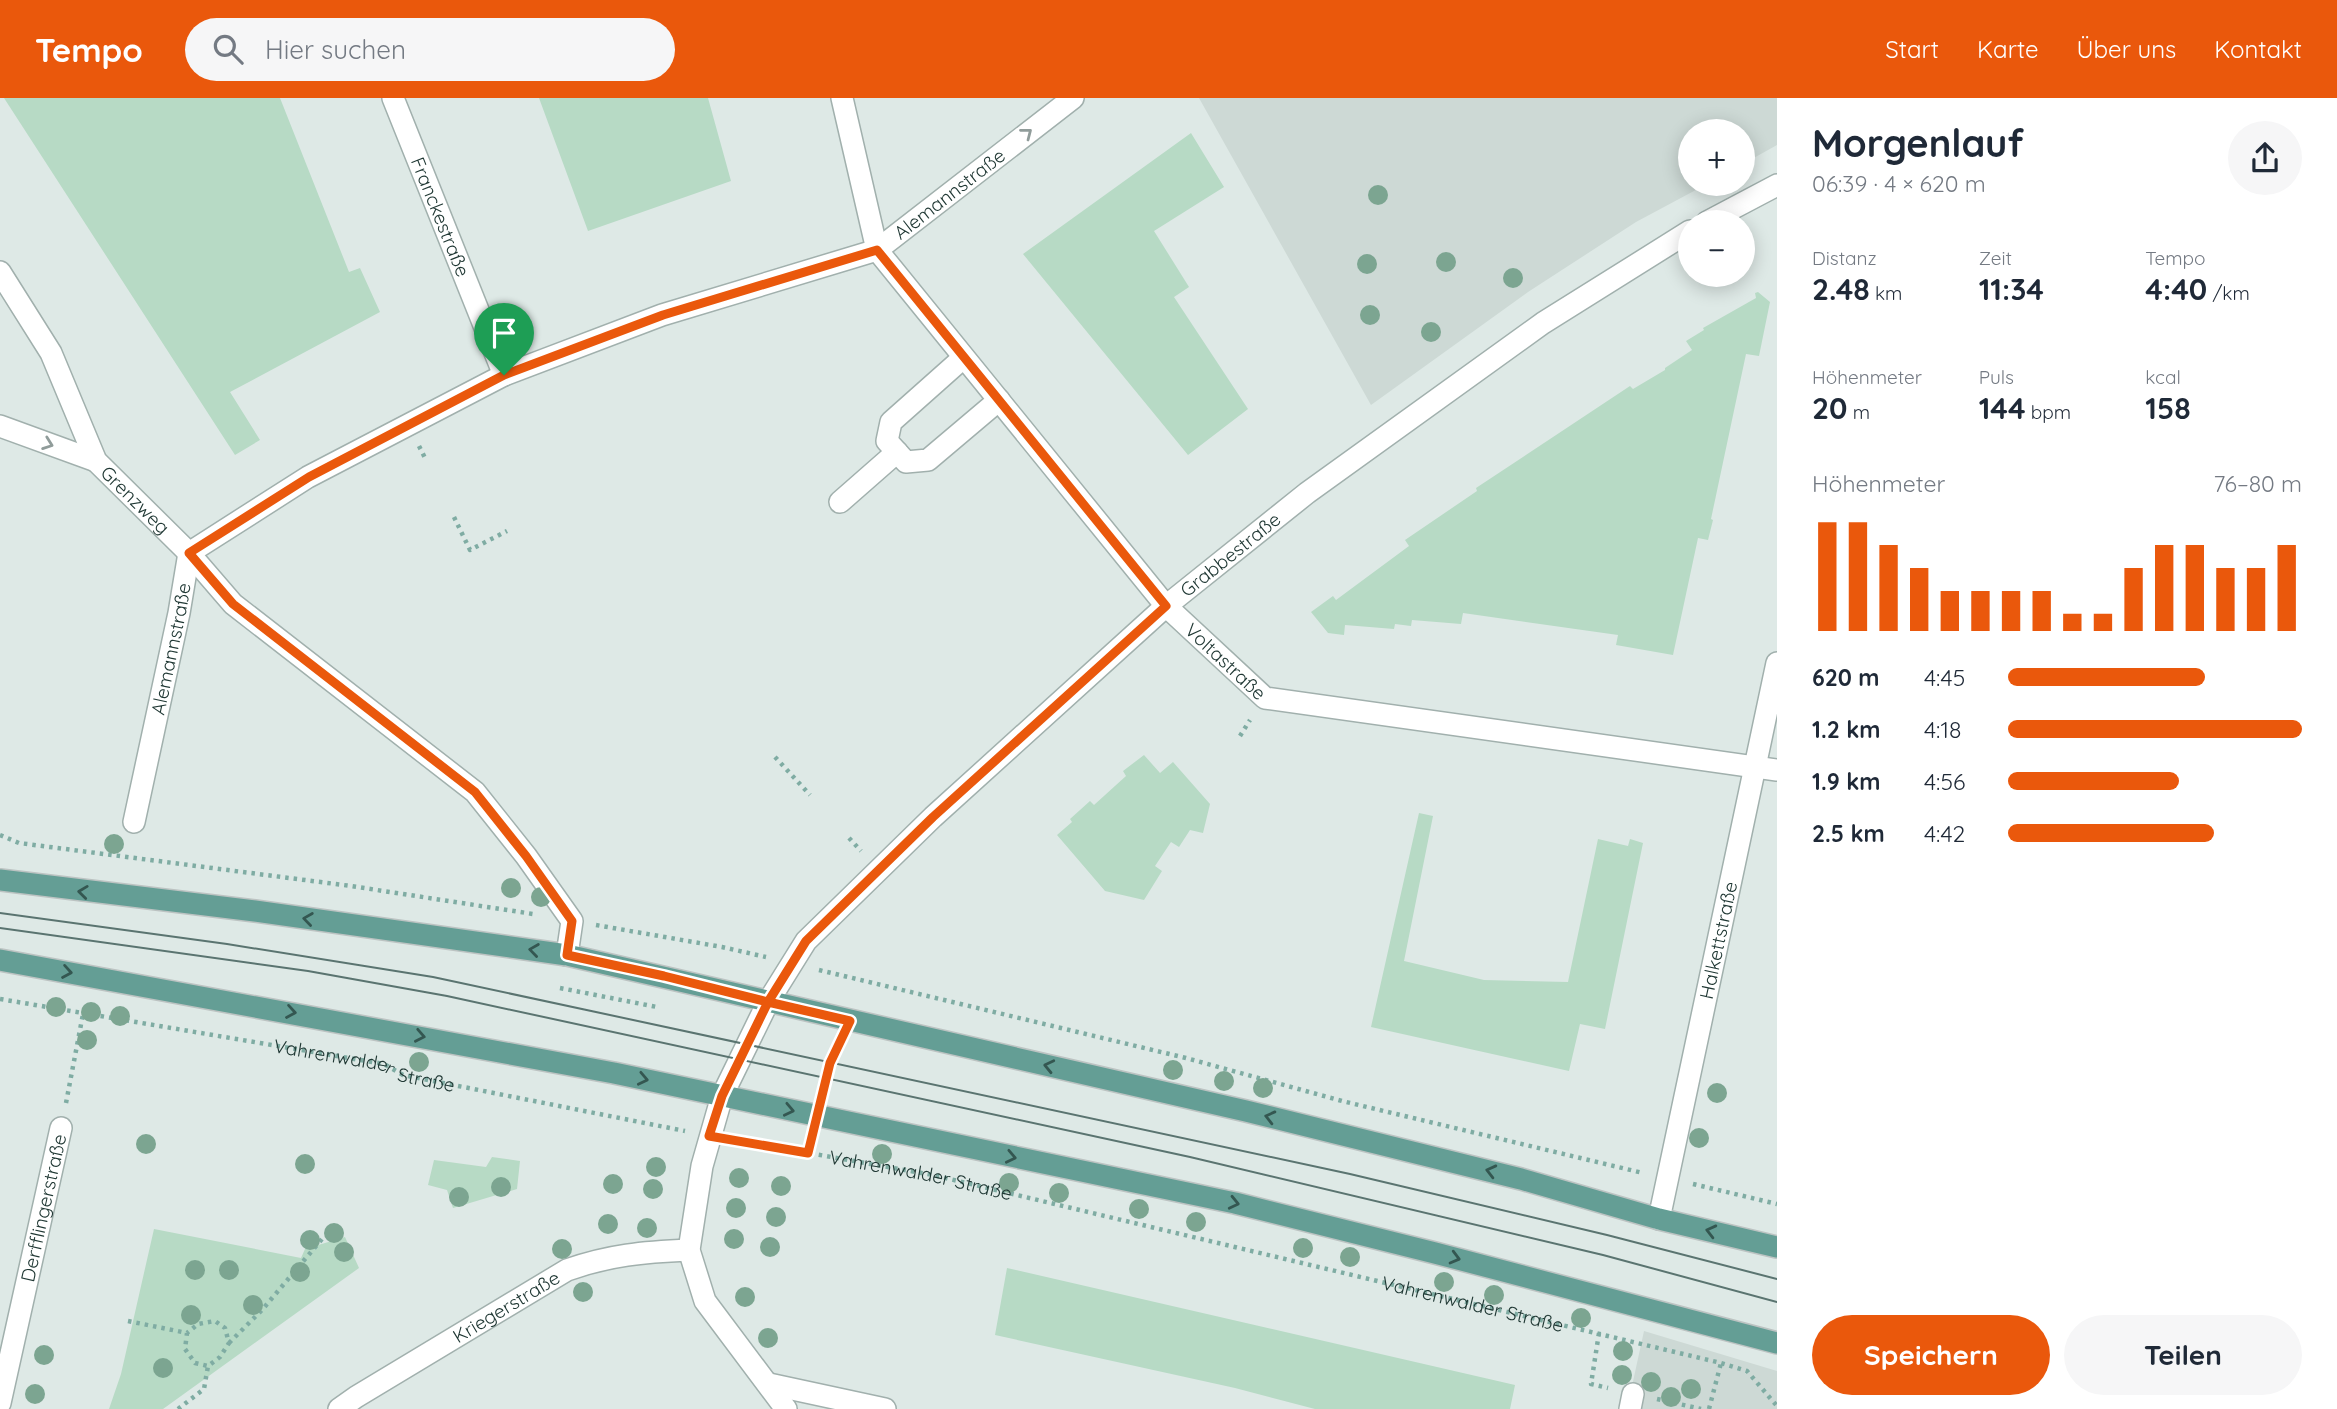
<!DOCTYPE html>
<html lang="de">
<meta charset="utf-8">
<style>
:root{--surface:#fff;--page:#f6f6f7;--text:#1f2937;--muted:#747a83;--accent:#ea580c}
body{margin:0;font-family:Quicksand,sans-serif;background:var(--page);color:var(--text);height:100vh;display:flex;flex-direction:column;font-size:26px;white-space:nowrap}
*{box-sizing:border-box;margin:0}
p{font-size:23px;color:var(--muted)}
.icon{flex:none;width:38px;height:38px;fill:none;stroke:currentColor;stroke-width:2;stroke-linecap:round;stroke-linejoin:round}
.map{position:relative;flex:1;overflow:hidden}
.drawer{display:flex;flex-direction:column;background:var(--surface);width:560px}
.drawer>*{flex:none}
.controls{position:absolute;left:1678px;top:21px;display:grid;gap:14px}
.controls a{display:grid;place-items:center;width:77px;height:77px;border-radius:50%;background:var(--surface);box-shadow:0 4px 18px #0003;font-size:35px}
.pin{position:absolute;display:grid;place-items:center;width:60px;height:60px;color:#fff;margin:-72px -30px;border-radius:50% 50% 50% 0;rotate:-45deg;box-shadow:0 0 7px #0007}
.pin .icon{rotate:45deg}
.round{display:grid;place-items:center;flex:none;width:74px;height:74px;border-radius:37px;background:var(--page)}
.headline{display:flex;align-items:center;justify-content:space-between;height:119px;padding:0 35px}
h1{font-size:38px;font-weight:800;line-height:52px}
.stats{display:grid;grid-template-columns:repeat(3,1fr);gap:10px;height:119px;padding:7px 35px}
.stats div{display:grid;align-content:center}
.stats b{font-size:30px;font-weight:800}
.stats small{font-size:19px;font-weight:400}
.stats p{font-size:19px}
.chart{height:196px;padding:14px 35px}
.chart p{display:flex;justify-content:space-between}
.chart svg{width:100%;height:126px;margin-top:7px;stroke:var(--accent);stroke-width:6}
.button{display:flex;gap:14px;margin-top:auto;padding:14px 35px}
.button a{flex:1;height:80px;border-radius:42px;background:var(--accent);color:#fff;font-size:28px;font-weight:800;line-height:80px;text-align:center}
.button a+a{background:var(--page);color:var(--text)}
ul{padding:0 35px;list-style:none;font-size:23px}
li{display:grid;grid-template-columns:112px 84px 1fr;align-items:center;height:52px}
li i{height:18px;border-radius:9px;background:var(--accent)}
header{display:flex;align-items:center;gap:42px;box-sizing:border-box;height:98px;padding:0 35px;background:var(--accent);color:#fff}
header strong{font-size:33px}
nav{display:flex;gap:38px;margin-inline-start:auto;font-size:24px}
.search{width:490px;height:63px;background:var(--page);display:flex;align-items:center;gap:18px;box-sizing:border-box;padding:0 24px;border-radius:38px;color:var(--muted);font-size:26px}
main{display:flex;flex:1;min-height:0}
.map>svg:first-child{display:block}
.built{fill:#cdd9d5}
.green{fill:#b7dac5}
.lines{fill:none;stroke-linecap:round;stroke-linejoin:round}
.minor-casing{stroke:#a1b0ad;stroke-width:24}
.major-casing{stroke:#bcc3c2;stroke-width:24}
.path{stroke:#7faca3;stroke-width:4.5;stroke-dasharray:3.5 5;stroke-linecap:butt}
.minor{stroke:#fff;stroke-width:21}
.major{stroke:#649e95;stroke-width:21}
.tram{stroke:#5a7470;stroke-width:2}
.tree{fill:#7ca591}
.oneway{stroke:#909c9a}
.oneway2{stroke:#345751}
.route-casing{stroke:#fff;stroke-width:14}
.route{stroke:#ea580c;stroke-width:9}
.labels{text-anchor:middle;dominant-baseline:central;stroke-width:5;stroke-linejoin:round;paint-order:stroke}
.street-label{font-size:19px;fill:#203834;stroke:#eef6f3}
</style>
<header>
<strong>Tempo</strong>
<div class="search"><svg class="icon" aria-label="search" viewBox="0 0 24 24"><circle cx="10" cy="10" r="6"/><path d="M15 15l6 6"/></svg>Hier suchen</div>
<nav><a>Start</a><a>Karte</a><a>Über uns</a><a>Kontakt</a></nav>
</header>
<main>
<div class="map">
<svg width="1777" height="1311" viewBox="0 0 1777 1311">
<rect width="100%" height="100%" fill="#dee9e6"/>
<!-- built -->
<path class="built" d="M1199 0H1777V47L1743 66V33H1690V86H1707L1636 124 1528 194 1371 307Z
M1644 1233 1777 1273V1311H1627Z"/>
<!-- green -->
<path class="green" d="M4 0H280L349 174 360 170 380 214 230 294 260 342 235 357Z
M539 0H708L731 83 588 133Z
M1191 35 1224 89 1154 133 1189 189 1174 199 1248 311 1188 357 1023 156Z
M1758 194 1770 204 1759 258 1746 256 1711 421 1713 422 1708 442 1698 440 1673 557 1616 547 1618 537 1463 515 1461 526 1412 522 1411 528 1395 526 1394 531 1345 527 1344 537 1328 535 1311 514 1333 498 1336 502 1409 448 1405 442 1477 393 1476 390 1630 288 1633 291 1665 272V270L1692 252 1686 243 1704 232 1703 230 1756 200 1755 195Z
M1144 657 1160 675 1173 664 1210 706 1203 735 1190 732 1179 749 1171 744 1155 768 1162 773 1144 802 1105 793 1057 737 1072 724 1070 721 1090 703 1094 707 1126 678 1123 673Z
M1419 715 1433 718 1404 863 1484 882 1568 884 1598 741 1628 748 1630 741 1643 745 1605 931 1580 926 1569 973 1371 929Z
M492 1059 520 1063 517 1091 453 1110 447 1092 428 1087 434 1062 486 1069Z
M154 1131 301 1160 305 1151 345 1139 359 1170 163 1311H109L121 1276Z
M1007 1170 1515 1287 1510 1311H1315L1235 1290 995 1237Z"/>
<g class="lines">
<!-- minor casing -->
<g class="minor-casing">
<g id="minor">
<path id="s3" d="M393 0 504 277"/>
<path id="s4" d="M842 0 877 152 1166 508 1265 600 1777 672"/>
<path d="M1707 124 1777 87"/>
<path id="s5" d="M0 174 51 255 96 363 189 455 233 506 475 694 526 758 572 823 567 857"/>
<path d="M963 260 891 324 887 343 906 364 928 362 999 302"/>
<path d="M0 328 96 363"/>
<path d="M840 404 897 354"/>
<path id="s6" d="M134 724 179 515 189 455 308 379 504 277 662 217 877 152 1073 0"/>
<path id="s7" d="M1659 1121 1777 565"/>
<path d="M769 1286 885 1311"/>
<path id="s8" d="M0 1305 61 1030"/>
<path id="s9" d="M339 1311 356 1299 567 1172C609 1157 644 1154 689 1152"/>
<path id="s10" d="M786 1311 705 1203 689 1152 702 1068 722 998 768 904 806 843 933 719 1166 508 1307 395 1543 225 1690 133"/>
<path d="M1630 1311 1633 1296"/>
</g>
</g>
<!-- major casing -->
<g class="major-casing">
<path id="major" d="M0 782 255 813 567 857 1246 1013 1521 1081 1659 1121 1777 1149
M0 862 614 975 1235 1105 1435 1155 1777 1245"/>
</g>
<!-- path -->
<g class="path">
<path d="M419 348 425 360"/>
<path d="M454 419 470 452 507 433"/>
<path d="M1240 638 1250 622"/>
<path d="M775 659 810 697"/>
<path d="M0 737 19 745 351 788 533 816"/>
<path d="M849 740 861 753"/>
<path d="M596 827 722 849 766 859"/>
<path d="M819 872 1186 960 1342 1003 1643 1075"/>
<path d="M560 890 657 909"/>
<path id="s1" d="M0 901 384 966 403 977 685 1033"/>
<path d="M825 993 830 965 840 945"/>
<path d="M66 1005 83 916"/>
<path id="s2" d="M735 1042 933 1077 1721 1265 1747 1273 1777 1308"/>
<path d="M1693 1086 1777 1106"/>
<path d="M128 1223 187 1235 185 1251 195 1265 208 1268 220 1259 229 1245 225 1230 215 1223 198 1226 187 1235"/>
<path d="M1599 1235 1591 1286 1608 1290"/>
<path d="M229 1245 262 1212 322 1141"/>
<path d="M1657 1301 1701 1311"/>
<path d="M178 1311 204 1291 208 1268"/>
<path d="M1709 1311 1721 1265"/>
</g>
<!-- minor -->
<use href="#minor" class="minor"/>
<!-- major -->
<use href="#major" class="major"/>
<!-- tram -->
<path class="tram" d="M0 815 227 846 433 879 1350 1076 1607 1137 1777 1181
M0 830 308 873 447 898 1190 1059 1603 1157 1777 1204"/>
</g>
<!-- trees -->
<g class="tree">
<circle cx="1378" cy="97" r="10"/>
<circle cx="1446" cy="164" r="10"/>
<circle cx="1367" cy="166" r="10"/>
<circle cx="1513" cy="180" r="10"/>
<circle cx="1370" cy="217" r="10"/>
<circle cx="1431" cy="234" r="10"/>
<circle cx="114" cy="746" r="10"/>
<circle cx="511" cy="790" r="10"/>
<circle cx="541" cy="799" r="10"/>
<circle cx="56" cy="909" r="10"/>
<circle cx="91" cy="914" r="10"/>
<circle cx="120" cy="918" r="10"/>
<circle cx="87" cy="942" r="10"/>
<circle cx="419" cy="964" r="10"/>
<circle cx="1173" cy="972" r="10"/>
<circle cx="1224" cy="983" r="10"/>
<circle cx="1263" cy="990" r="10"/>
<circle cx="1717" cy="995" r="10"/>
<circle cx="1699" cy="1040" r="10"/>
<circle cx="146" cy="1046" r="10"/>
<circle cx="882" cy="1056" r="10"/>
<circle cx="305" cy="1066" r="10"/>
<circle cx="656" cy="1069" r="10"/>
<circle cx="739" cy="1080" r="10"/>
<circle cx="1009" cy="1085" r="10"/>
<circle cx="613" cy="1086" r="10"/>
<circle cx="781" cy="1088" r="10"/>
<circle cx="501" cy="1089" r="10"/>
<circle cx="653" cy="1091" r="10"/>
<circle cx="1059" cy="1095" r="10"/>
<circle cx="459" cy="1099" r="10"/>
<circle cx="736" cy="1110" r="10"/>
<circle cx="1139" cy="1111" r="10"/>
<circle cx="776" cy="1119" r="10"/>
<circle cx="1196" cy="1124" r="10"/>
<circle cx="608" cy="1126" r="10"/>
<circle cx="647" cy="1130" r="10"/>
<circle cx="334" cy="1135" r="10"/>
<circle cx="734" cy="1141" r="10"/>
<circle cx="310" cy="1142" r="10"/>
<circle cx="770" cy="1149" r="10"/>
<circle cx="1303" cy="1150" r="10"/>
<circle cx="562" cy="1151" r="10"/>
<circle cx="344" cy="1154" r="10"/>
<circle cx="1350" cy="1159" r="10"/>
<circle cx="195" cy="1172" r="10"/>
<circle cx="229" cy="1172" r="10"/>
<circle cx="300" cy="1174" r="10"/>
<circle cx="1444" cy="1184" r="10"/>
<circle cx="583" cy="1194" r="10"/>
<circle cx="1494" cy="1197" r="10"/>
<circle cx="745" cy="1199" r="10"/>
<circle cx="253" cy="1207" r="10"/>
<circle cx="191" cy="1217" r="10"/>
<circle cx="1581" cy="1220" r="10"/>
<circle cx="768" cy="1240" r="10"/>
<circle cx="1623" cy="1253" r="10"/>
<circle cx="44" cy="1257" r="10"/>
<circle cx="163" cy="1270" r="10"/>
<circle cx="1622" cy="1277" r="10"/>
<circle cx="1651" cy="1284" r="10"/>
<circle cx="1691" cy="1291" r="10"/>
<circle cx="35" cy="1296" r="10"/>
<circle cx="1671" cy="1299" r="10"/>
</g>
<!-- one-way arrows -->
<defs><path id="oneway-chevron" d="M-2-3.5L2.5 0L-2 3.5" fill="none" stroke-width="1.6" stroke-linecap="round" stroke-linejoin="round" transform="scale(1.75)"/></defs>
<g class="oneway">
<use href="#oneway-chevron" transform="translate(1027 35) rotate(-38)"/>
<use href="#oneway-chevron" transform="translate(48 346) rotate(20)"/>
</g>
<g class="oneway2">
<use href="#oneway-chevron" transform="translate(83 794) rotate(-173)"/>
<use href="#oneway-chevron" transform="translate(308 821) rotate(-172)"/>
<use href="#oneway-chevron" transform="translate(534 852) rotate(-172)"/>
<use href="#oneway-chevron" transform="translate(67 874) rotate(10)"/>
<use href="#oneway-chevron" transform="translate(291 914) rotate(10)"/>
<use href="#oneway-chevron" transform="translate(420 938) rotate(11)"/>
<use href="#oneway-chevron" transform="translate(1049 968) rotate(-167)"/>
<use href="#oneway-chevron" transform="translate(643 981) rotate(12)"/>
<use href="#oneway-chevron" transform="translate(789 1012) rotate(12)"/>
<use href="#oneway-chevron" transform="translate(1270 1019) rotate(-166)"/>
<use href="#oneway-chevron" transform="translate(1011 1059) rotate(12)"/>
<use href="#oneway-chevron" transform="translate(1491 1073) rotate(-166)"/>
<use href="#oneway-chevron" transform="translate(1234 1105) rotate(13)"/>
<use href="#oneway-chevron" transform="translate(1711 1133) rotate(-166)"/>
<use href="#oneway-chevron" transform="translate(1455 1160) rotate(15)"/>
</g>
<g class="lines">
<!-- route casing -->
<g class="route-casing">
<path id="route" d="M504 277 309 379 189 455 233 506 475 694 526 758 572 823 567 857 664 878 768 904 722 998 709 1038 808 1055 830 965 850 923 768 904 806 843 933 719 1166 508 877 152 663 217 504 277"/>
</g>
<!-- route -->
<use href="#route" class="route"/>
</g>
<g class="labels">
<!-- street labels -->
<g class="street-label">
<text stroke="none"><textPath href="#s6" startOffset="1122">Alemannstraße</textPath></text>
<text stroke="none"><textPath href="#s3" startOffset="128">Franckestraße</textPath></text>
<text stroke="none"><textPath href="#s5" startOffset="268">Grenzweg</textPath></text>
<text stroke="none"><textPath href="#s10" startOffset="1097">Grabbestraße</textPath></text>
<text stroke="none"><textPath href="#s6" startOffset="177">Alemannstraße</textPath></text>
<text stroke="none"><textPath href="#s4" startOffset="696">Voltastraße</textPath></text>
<text stroke="none"><textPath href="#s7" startOffset="285">Halkettstraße</textPath></text>
<text stroke="none"><textPath href="#s1" startOffset="371">Vahrenwalder Straße</textPath></text>
<text stroke="none"><textPath href="#s2" startOffset="189">Vahrenwalder Straße</textPath></text>
<text stroke="none"><textPath href="#s8" startOffset="200">Derfflingerstraße</textPath></text>
<text stroke="none"><textPath href="#s2" startOffset="756">Vahrenwalder Straße</textPath></text>
<text stroke="none"><textPath href="#s9" startOffset="196">Kriegerstraße</textPath></text>
</g>
</g>
</svg>
<div class="controls">
<a>+</a>
<a>−</a>
</div>
<div class="pin" style="left:504px;top:277px;background:#1e9e55"><svg class="icon" aria-label="arrive" viewBox="0 0 24 24"><path d="M6 21V4h12l-3 4 3 4H6"/></svg></div>
</div>
<section class="drawer">
<div class="headline"><div><h1>Morgenlauf</h1><p>06:39 · 4 × 620 m</p></div><a class="round"><svg class="icon" aria-label="share" viewBox="0 0 24 24"><path d="M12 15V3M7 8l5-5 5 5M5 13v7h14v-7"/></svg></a></div>
<div class="stats">
<div><p>Distanz</p><b>2.48<small> km</small></b></div>
<div><p>Zeit</p><b>11:34</b></div>
<div><p>Tempo</p><b>4:40<small> /km</small></b></div>
</div>
<div class="stats">
<div><p>Höhenmeter</p><b>20<small> m</small></b></div>
<div><p>Puls</p><b>144<small> bpm</small></b></div>
<div><p>kcal</p><b>158</b></div>
</div>
<div class="chart"><p><span>Höhenmeter</span>76–80 m</p>
<svg viewBox="0 0 160 44" preserveAspectRatio="none"><path d="M5 44V6M15 44V6M25 44V14M35 44V22M45 44V30M55 44V30M65 44V30M75 44V30M85 44V38M95 44V38M105 44V22M115 44V14M125 44V14M135 44V22M145 44V22M155 44V14"/></svg>
</div>
<ul>
<li><b>620 m</b>4:45<i style="width:67%"></i></li>
<li><b>1.2 km</b>4:18<i style="width:100%"></i></li>
<li><b>1.9 km</b>4:56<i style="width:58%"></i></li>
<li><b>2.5 km</b>4:42<i style="width:70%"></i></li>
</ul>
<div class="button"><a>Speichern</a><a>Teilen</a></div>
</section>
</main>
